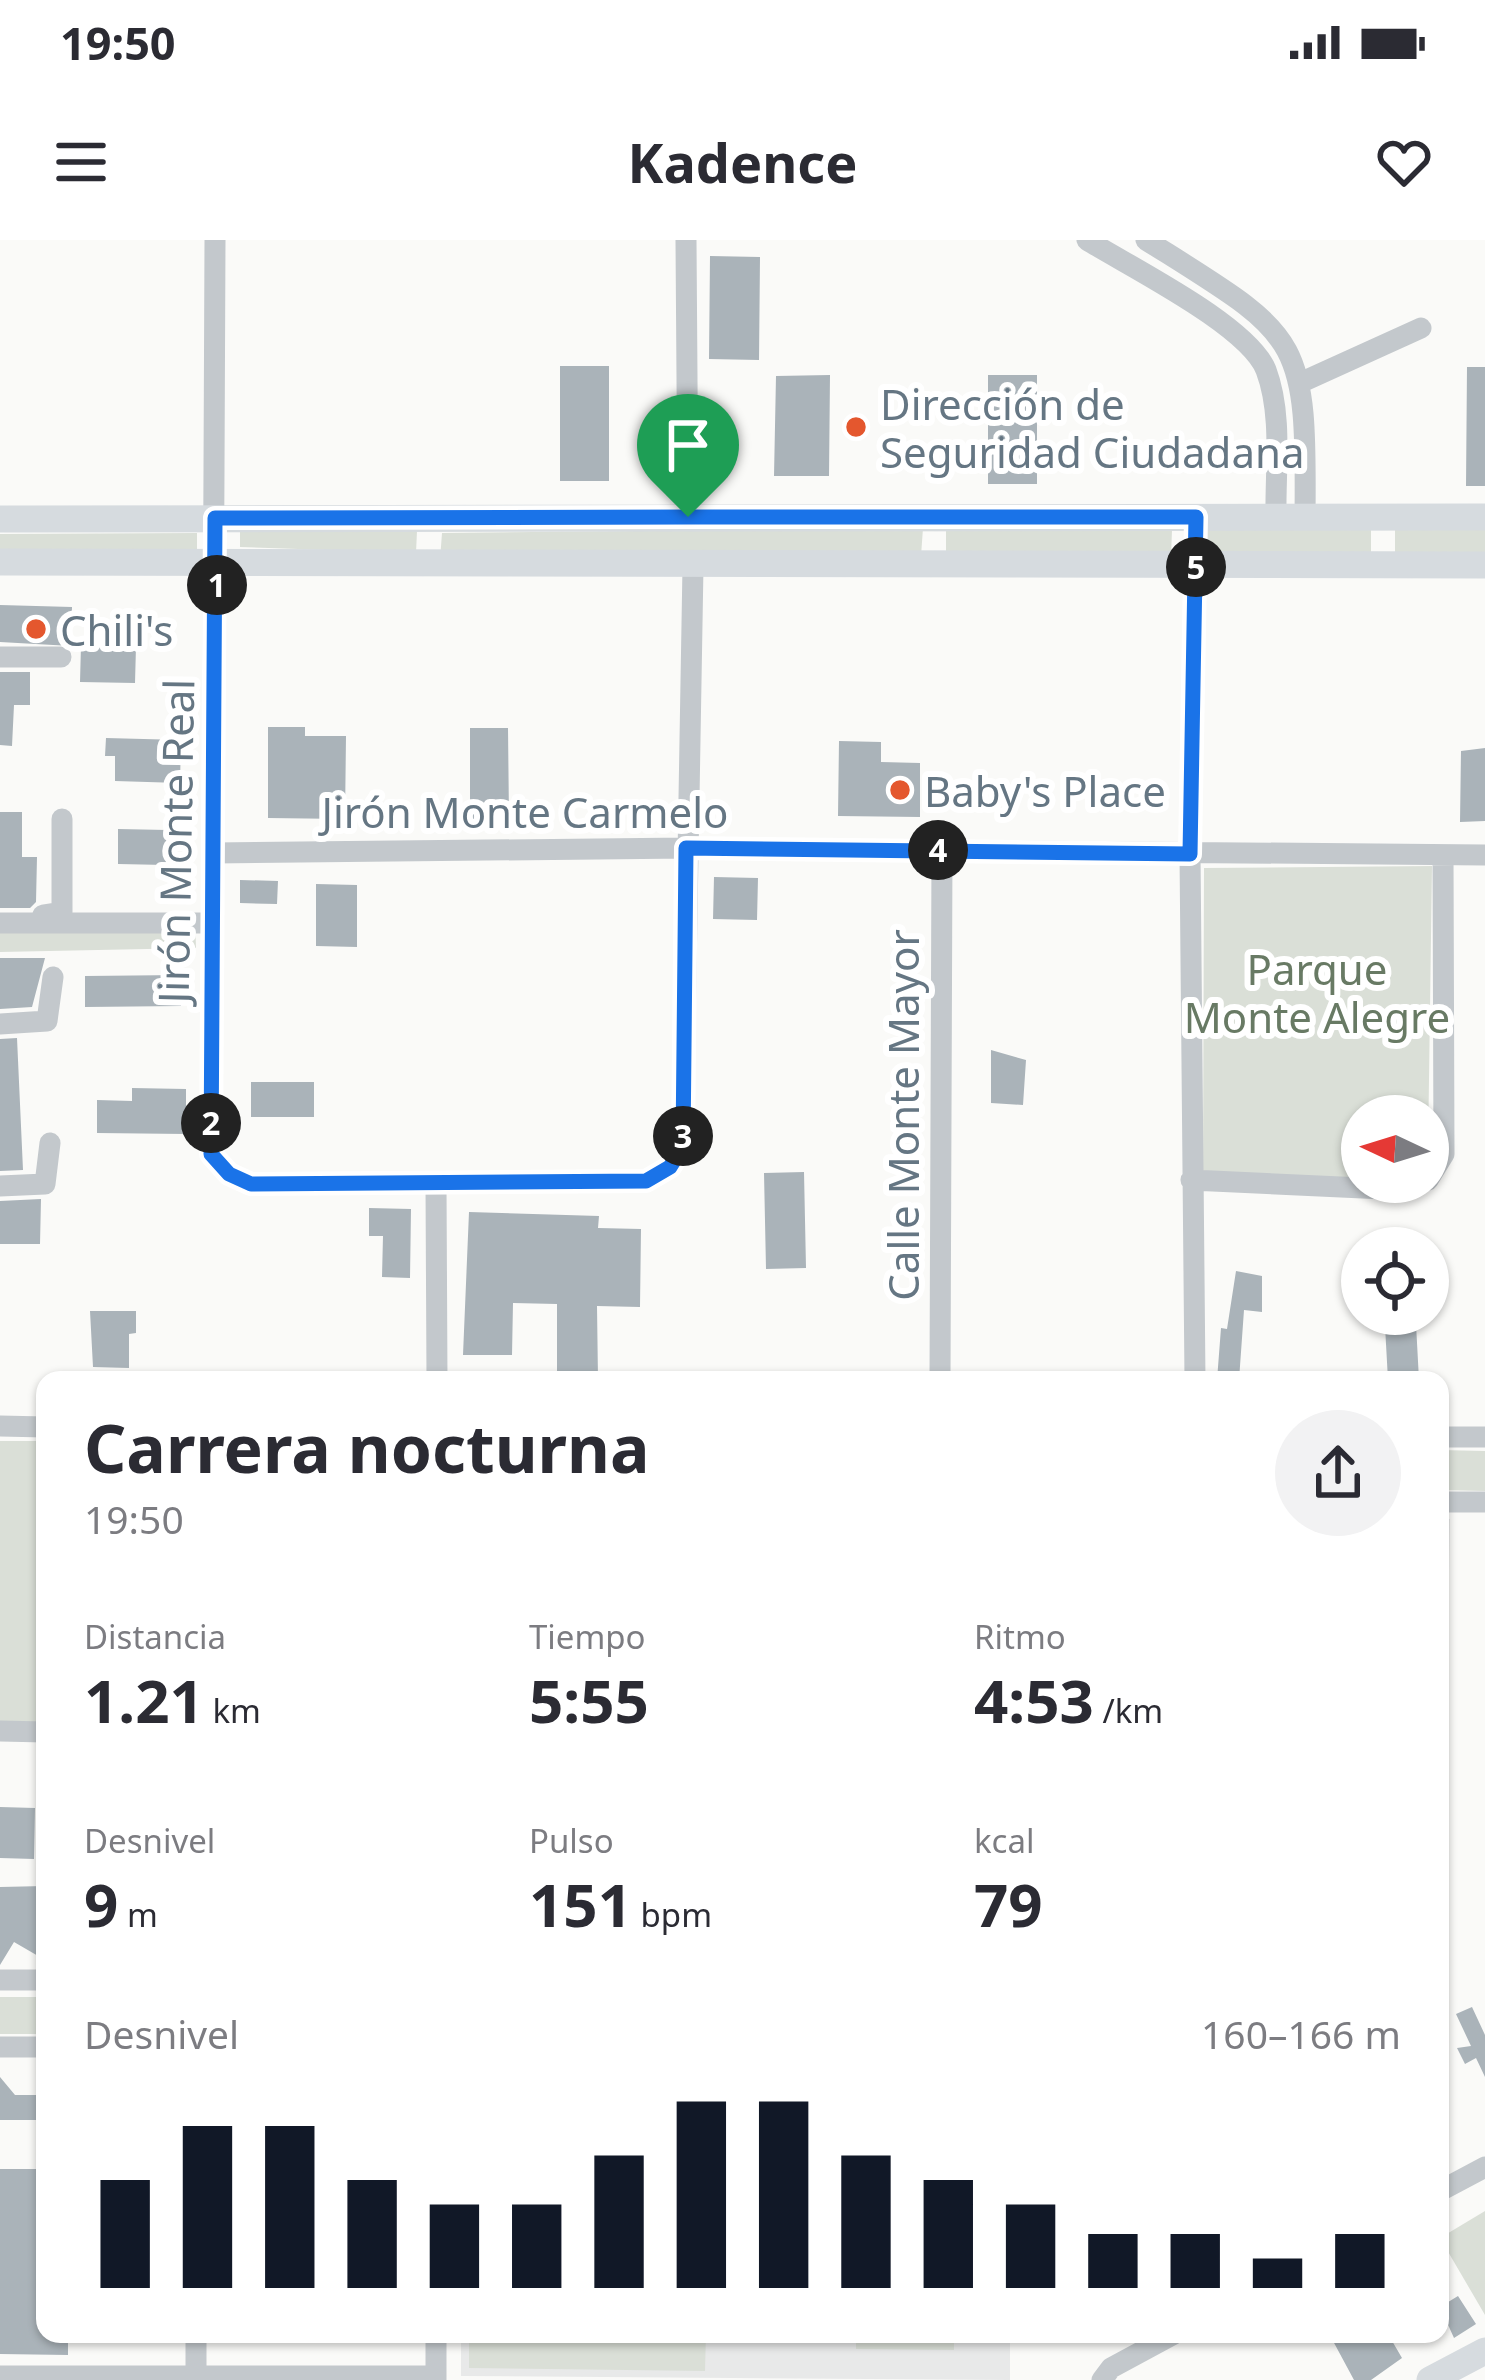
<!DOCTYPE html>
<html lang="es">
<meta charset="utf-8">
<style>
:root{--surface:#fff;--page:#f2f2f3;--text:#2b2b33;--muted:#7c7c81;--accent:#111827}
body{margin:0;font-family:"Noto Sans",sans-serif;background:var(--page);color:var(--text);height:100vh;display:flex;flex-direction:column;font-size:45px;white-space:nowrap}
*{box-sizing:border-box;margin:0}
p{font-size:39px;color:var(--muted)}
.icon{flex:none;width:66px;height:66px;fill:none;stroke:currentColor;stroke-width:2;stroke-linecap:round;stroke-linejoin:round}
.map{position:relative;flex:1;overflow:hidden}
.sheet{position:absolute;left:36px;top:1131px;width:1413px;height:972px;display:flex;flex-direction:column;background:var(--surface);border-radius:24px;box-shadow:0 3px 9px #0004}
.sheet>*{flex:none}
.needle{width:78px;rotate:274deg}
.controls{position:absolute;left:1341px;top:855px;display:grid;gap:24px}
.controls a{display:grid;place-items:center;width:108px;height:108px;border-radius:50%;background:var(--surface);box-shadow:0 3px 9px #0004;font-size:60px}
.pin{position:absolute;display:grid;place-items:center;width:102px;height:102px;color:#fff;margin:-123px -51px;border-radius:50% 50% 50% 0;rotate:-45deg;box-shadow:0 0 12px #0007}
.pin .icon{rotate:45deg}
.km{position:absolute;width:60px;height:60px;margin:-30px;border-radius:50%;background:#222;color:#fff;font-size:33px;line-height:60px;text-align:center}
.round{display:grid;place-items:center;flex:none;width:126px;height:126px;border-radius:63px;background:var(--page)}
.overview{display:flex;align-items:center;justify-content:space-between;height:204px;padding:0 48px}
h1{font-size:66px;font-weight:700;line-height:90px}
.metrics{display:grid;grid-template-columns:repeat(3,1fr);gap:18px;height:204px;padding:12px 48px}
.metrics div{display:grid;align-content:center}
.metrics b{font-size:60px;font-weight:700}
.metrics small{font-size:33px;font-weight:400}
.metrics p{font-size:33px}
.chart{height:336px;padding:24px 48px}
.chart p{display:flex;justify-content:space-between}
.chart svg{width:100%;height:216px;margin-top:12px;stroke:var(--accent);stroke-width:6}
.status{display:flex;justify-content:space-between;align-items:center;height:84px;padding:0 60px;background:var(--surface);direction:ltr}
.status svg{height:33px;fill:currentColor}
header{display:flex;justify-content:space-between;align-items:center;height:156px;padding:0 48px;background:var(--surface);font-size:54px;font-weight:700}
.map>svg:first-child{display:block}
.built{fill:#e8e9e9}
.green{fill:#dadfd7}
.building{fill:#aab3b9}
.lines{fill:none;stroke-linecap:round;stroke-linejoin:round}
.minor{stroke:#c3c8cc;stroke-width:21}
.major{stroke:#d6dbdf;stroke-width:27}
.route-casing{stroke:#fff;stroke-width:24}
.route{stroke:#1a73e8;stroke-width:15}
.poi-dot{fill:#e4572e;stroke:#fff;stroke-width:4.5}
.labels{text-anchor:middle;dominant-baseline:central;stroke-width:12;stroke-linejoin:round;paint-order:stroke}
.poi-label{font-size:42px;fill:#657683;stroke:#fff;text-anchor:start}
.street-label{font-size:42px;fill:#657683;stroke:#fff}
.park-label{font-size:42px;fill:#687a64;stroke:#fff}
</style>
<div class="status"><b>19:50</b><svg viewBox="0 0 49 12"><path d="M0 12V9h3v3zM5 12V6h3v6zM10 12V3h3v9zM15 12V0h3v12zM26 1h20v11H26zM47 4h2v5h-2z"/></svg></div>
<header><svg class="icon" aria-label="menu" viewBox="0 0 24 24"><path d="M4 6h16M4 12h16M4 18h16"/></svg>Kadence<svg class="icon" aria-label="heart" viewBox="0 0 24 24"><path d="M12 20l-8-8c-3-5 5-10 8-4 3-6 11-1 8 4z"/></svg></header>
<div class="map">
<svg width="1485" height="2140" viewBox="0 0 1485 2140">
<rect width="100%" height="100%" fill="#fafaf8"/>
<!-- built -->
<path class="built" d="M1440 1278 1450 1279 1440 1803Z
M461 2094H1010V2140L461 2136Z"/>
<!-- green -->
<path class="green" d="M1200 285 1371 289V317L1200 313Z
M923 288 921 316 440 320 442 293Z
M946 288 1172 290 1171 317 946 315Z
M240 289 417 291 416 313 240 307Z
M1395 289H1485V315H1395Z
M197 293V311H0V294Z
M1432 626 1428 911V876H1362V939L1203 932 1204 628Z
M195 678 196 708 0 712V682Z
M0 1201H45V1485L0 1483Z
M1440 1210 1485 1211V1251L1440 1250Z
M0 1757H45V1794H0Z
M1485 1971V2075L1440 1998Z
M469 2094H706L705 2131 469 2128Z
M856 2094H954V2110L856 2109Z"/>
<!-- building -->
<path class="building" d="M710 16 760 17 759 120 709 119Z
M560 126H609V241H560Z
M1467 127H1485V246H1466Z
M830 135 829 236H774L776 136Z
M988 135H1037V244H988Z
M0 365 72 367 71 406 0 402Z
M81 405 136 406 135 443 80 442Z
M0 432H30V465H14L12 506 0 505Z
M268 487H305V496H346L345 579 268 578Z
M470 488H508L509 579 470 580Z
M106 498 181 500 180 543 115 541V516H105Z
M839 501 881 502V522L920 523V577L838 576Z
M1485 508V581L1460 582 1461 511Z
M0 572H22V617H37L36 662 30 668H0Z
M118 589 167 590 166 625 118 624Z
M714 637 758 638 757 680 713 679Z
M240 640 278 641 277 664 240 663Z
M316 644 357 645V707L316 706Z
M0 718H45L32 767 0 769Z
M181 735V766L85 767V736Z
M17 798 23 930 0 931V799Z
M991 810 1026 820 1023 865 991 863Z
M251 842H314V877H251Z
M132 848 186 849V894L97 893V860L132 861Z
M804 932 806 1028 766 1029 764 933Z
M41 959 40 1004H0V961Z
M369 968 411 969 410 1038 382 1037 383 996H369Z
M469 972 599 976 598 988 641 989 640 1067 597 1066 598 1140H557V1064L513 1063 512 1115H463Z
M1236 1031 1262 1036V1072L1244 1070 1239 1140H1217L1221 1088 1227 1089Z
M90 1071H136V1093L129 1094V1128L93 1127Z
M1416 1084 1419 1140H1388L1385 1086Z
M0 1567 35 1568 34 1619 0 1618Z
M45 1646V1720L14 1702 0 1725V1647Z
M1472 1767 1485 1795V1837L1476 1818 1465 1824 1457 1808 1471 1806 1456 1774Z
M0 1837 15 1855H45V1880H0Z
M0 1929H45L38 1970H45V2094H68V2115L0 2114Z
M1458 2056 1476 2084 1454 2098 1440 2067Z
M1346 2094H1388L1402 2118 1371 2140H1354L1333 2101Z"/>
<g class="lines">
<!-- minor -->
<path class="minor" d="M215 0 211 914 229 934 251 944 646 941 670 927 683 906 693 326
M686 0 688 277
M1087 0C1130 27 1248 85 1266 130 1283 175 1275 231 1276 278
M1146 0C1300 97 1307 92 1305 278
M1302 142 1421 88
M0 417H61
M214 613 686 608 1485 615
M43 675 62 672V579
M0 683H213
M0 784 47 781 53 737
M1191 940 1406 950 1423 942
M1428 940 1444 914 1443 615
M436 944 437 1140
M0 946 45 944 50 903
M940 1140 942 610
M1195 1140 1190 614 1196 277
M0 1186 45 1187
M1440 1197H1485
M1440 1262H1485
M0 1491 45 1492
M0 1740H45
M0 1807H45
M1440 1951 1485 1927
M436 2094V2140
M0 2136H436
M196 2140V2094
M1102 2140 1111 2128 1174 2094"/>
<!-- major -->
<path class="major" d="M0 279 1485 277
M0 322 1485 325
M1430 2140 1485 2111"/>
</g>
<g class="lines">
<!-- route casing -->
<g class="route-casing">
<path id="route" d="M688 277H1196L1190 614 686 608 683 906 670 927 646 941 251 944 229 934 211 914 215 278Z"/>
</g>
<!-- route -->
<use href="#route" class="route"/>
</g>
<!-- markers -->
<g class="poi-dot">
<circle cx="856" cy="187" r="12"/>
<circle cx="36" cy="389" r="12"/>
<circle cx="900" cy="550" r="12"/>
</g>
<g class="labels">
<!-- poi labels -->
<g class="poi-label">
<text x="880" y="163">Dirección de<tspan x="880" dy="48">Seguridad Ciudadana</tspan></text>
<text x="60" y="389">Chili's</text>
<text x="924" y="550">Baby's Place</text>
</g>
<!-- street labels -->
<g class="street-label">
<text x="525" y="571">Jirón Monte Carmelo</text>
<text transform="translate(175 601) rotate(-89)">Jirón Monte Real</text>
<text transform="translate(902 875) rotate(-90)">Calle Monte Mayor</text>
</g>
<!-- park labels -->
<g class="park-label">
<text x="1317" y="728">Parque<tspan x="1317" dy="48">Monte Alegre</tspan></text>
</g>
</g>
</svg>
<div class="controls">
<a><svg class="needle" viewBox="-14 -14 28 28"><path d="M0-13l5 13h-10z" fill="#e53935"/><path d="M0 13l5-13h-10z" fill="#7c7c81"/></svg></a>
<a><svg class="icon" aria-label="locate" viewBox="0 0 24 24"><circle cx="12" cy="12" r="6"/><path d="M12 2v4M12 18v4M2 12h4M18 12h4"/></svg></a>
</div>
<div class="pin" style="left:688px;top:277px;background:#1e9e55"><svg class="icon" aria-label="arrive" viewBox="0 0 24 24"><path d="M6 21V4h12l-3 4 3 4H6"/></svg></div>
<b class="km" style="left:217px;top:345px">1</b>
<b class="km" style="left:211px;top:883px">2</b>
<b class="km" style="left:683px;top:896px">3</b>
<b class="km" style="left:938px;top:610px">4</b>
<b class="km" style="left:1196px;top:327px">5</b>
<section class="sheet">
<div class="overview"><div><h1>Carrera nocturna</h1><p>19:50</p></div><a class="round"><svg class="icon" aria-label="share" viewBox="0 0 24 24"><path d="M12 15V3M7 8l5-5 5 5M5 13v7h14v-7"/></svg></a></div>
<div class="metrics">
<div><p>Distancia</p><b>1.21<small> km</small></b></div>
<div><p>Tiempo</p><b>5:55</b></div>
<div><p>Ritmo</p><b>4:53<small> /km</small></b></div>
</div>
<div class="metrics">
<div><p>Desnivel</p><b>9<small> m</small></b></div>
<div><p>Pulso</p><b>151<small> bpm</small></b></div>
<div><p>kcal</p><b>79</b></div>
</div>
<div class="chart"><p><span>Desnivel</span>160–166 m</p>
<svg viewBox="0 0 160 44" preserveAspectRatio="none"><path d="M5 44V22M15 44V11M25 44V11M35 44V22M45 44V27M55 44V27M65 44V17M75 44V6M85 44V6M95 44V17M105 44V22M115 44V27M125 44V33M135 44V33M145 44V38M155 44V33"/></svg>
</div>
</section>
</div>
